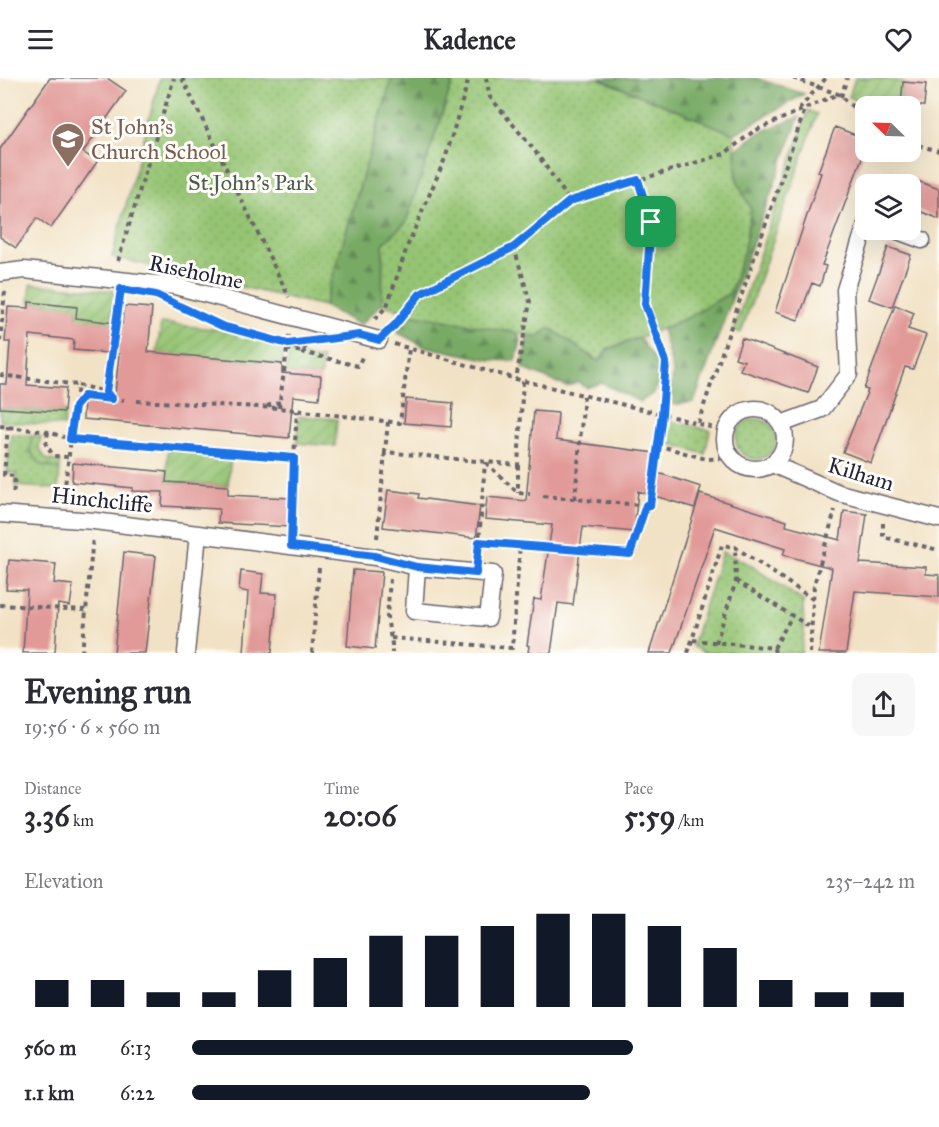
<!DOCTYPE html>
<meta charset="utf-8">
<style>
:root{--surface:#fff;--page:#f7f7f7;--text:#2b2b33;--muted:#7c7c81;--accent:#111827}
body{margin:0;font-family:"IM FELL Great Primer",serif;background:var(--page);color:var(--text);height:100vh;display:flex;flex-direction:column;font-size:22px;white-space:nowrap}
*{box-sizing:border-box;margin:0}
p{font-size:20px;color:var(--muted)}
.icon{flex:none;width:33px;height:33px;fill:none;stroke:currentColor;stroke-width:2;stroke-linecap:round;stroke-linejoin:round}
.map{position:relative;height:575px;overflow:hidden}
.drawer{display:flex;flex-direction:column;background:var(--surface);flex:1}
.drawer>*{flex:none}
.needle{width:39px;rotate:293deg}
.tools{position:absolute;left:855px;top:18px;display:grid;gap:12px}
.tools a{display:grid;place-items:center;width:66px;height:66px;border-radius:12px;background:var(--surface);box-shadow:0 6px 24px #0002;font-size:30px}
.pin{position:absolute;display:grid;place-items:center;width:51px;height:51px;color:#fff;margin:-26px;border-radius:12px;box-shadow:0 3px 9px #0006}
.round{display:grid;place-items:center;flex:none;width:63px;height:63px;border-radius:12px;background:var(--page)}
.headline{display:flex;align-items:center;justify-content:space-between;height:102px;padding:0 24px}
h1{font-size:33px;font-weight:700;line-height:45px}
.figures{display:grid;grid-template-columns:repeat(3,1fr);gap:9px;height:102px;padding:6px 24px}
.figures div{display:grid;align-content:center}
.figures b{font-size:30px;font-weight:700}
.figures small{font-size:16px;font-weight:400}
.figures p{font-size:16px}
.chart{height:168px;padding:12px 24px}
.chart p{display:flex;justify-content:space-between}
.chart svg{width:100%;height:108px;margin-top:6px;stroke:var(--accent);stroke-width:6}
ul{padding:0 24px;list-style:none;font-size:20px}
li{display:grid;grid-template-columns:96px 72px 1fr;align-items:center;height:45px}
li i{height:15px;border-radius:8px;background:var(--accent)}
header{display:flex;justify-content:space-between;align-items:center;height:78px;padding:0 24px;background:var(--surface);font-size:27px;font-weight:700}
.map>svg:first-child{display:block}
.grass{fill:url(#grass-dots);stroke:#5c7357;stroke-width:1.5}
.forest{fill:url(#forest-firs);stroke:#4d6650;stroke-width:1.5}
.garden{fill:url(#garden-furrows);stroke:#5c7357;stroke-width:1.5}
.building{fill:#e19a98}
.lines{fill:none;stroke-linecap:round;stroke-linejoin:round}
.minor-casing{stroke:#6b656b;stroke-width:19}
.path{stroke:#6b656b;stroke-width:4;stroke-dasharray:4.5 4.5;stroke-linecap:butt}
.minor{stroke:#fff;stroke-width:16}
.route-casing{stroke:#fff;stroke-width:12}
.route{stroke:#1a73e8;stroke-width:8}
.labels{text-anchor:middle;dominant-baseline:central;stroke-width:6;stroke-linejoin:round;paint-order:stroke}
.education-label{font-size:22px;fill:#785e54;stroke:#fdfcf7;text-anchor:start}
.park-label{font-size:22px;fill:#4a5b4f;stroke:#fdfcf7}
.street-label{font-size:22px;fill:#22223b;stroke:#fdfcf7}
</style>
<header><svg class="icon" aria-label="menu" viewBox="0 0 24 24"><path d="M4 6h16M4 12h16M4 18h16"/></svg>Kadence<svg class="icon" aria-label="heart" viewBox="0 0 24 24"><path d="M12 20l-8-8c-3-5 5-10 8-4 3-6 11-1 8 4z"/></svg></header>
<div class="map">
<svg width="939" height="575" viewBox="0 0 939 575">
<defs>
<pattern id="grass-dots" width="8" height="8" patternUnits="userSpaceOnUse" patternTransform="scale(1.5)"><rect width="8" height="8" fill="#95c473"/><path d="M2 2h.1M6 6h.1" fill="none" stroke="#80a864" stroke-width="1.8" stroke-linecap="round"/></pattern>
<pattern id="forest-firs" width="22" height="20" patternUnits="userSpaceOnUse" patternTransform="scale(1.5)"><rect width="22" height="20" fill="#78aa65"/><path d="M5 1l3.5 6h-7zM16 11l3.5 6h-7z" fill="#628a54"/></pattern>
<pattern id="garden-furrows" width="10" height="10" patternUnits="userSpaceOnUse" patternTransform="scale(1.5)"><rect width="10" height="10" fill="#95c473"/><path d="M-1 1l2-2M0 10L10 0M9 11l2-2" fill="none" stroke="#80a864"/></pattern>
</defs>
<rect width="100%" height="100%" fill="#fdfcf7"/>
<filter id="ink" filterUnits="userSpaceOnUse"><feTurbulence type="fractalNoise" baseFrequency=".0167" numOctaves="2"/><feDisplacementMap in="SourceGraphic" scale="12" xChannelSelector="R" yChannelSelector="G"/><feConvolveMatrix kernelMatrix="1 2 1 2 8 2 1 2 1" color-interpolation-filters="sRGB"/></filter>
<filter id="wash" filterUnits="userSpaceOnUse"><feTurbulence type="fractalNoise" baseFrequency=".008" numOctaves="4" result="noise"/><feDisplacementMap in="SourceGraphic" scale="24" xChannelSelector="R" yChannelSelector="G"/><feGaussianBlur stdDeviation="1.35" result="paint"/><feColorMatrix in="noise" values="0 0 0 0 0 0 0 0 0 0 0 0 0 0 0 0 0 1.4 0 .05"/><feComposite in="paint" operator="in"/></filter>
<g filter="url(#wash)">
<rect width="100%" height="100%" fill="#f2e2c5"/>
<!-- grass -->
<path class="grass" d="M160 0H392L324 228 112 179Z
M454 0H598L734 56 737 102 751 131 743 177 730 215 691 238 652 255 607 271 600 284 550 250 537 259 410 236 382 226 383 166 406 144Z
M808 33 817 36 741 255 734 252Z
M736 361a20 20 0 1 1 40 0a20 20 0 1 1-40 0Z
M665 342 710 352 705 376 661 363Z
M11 356 32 358 30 373 41 387 60 391 58 411 16 408 17 395H7Z
M722 474 747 485 803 523 804 556 801 575H704L692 568Z"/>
<!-- forest -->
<path class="forest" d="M392 0H454L406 144 383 166 382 226 360 247 324 228Z
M598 0H756L804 16 734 56Z
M799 39 694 324 674 327 671 317 673 293 662 251 691 238 730 215 743 177 751 132 737 102 735 72 759 55Z
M410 236 517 255 521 262 516 283 491 282 423 268 397 254 398 249Z
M550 250 599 284 607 272 639 260 664 294 654 315 640 324 602 305 586 310 579 304 567 309 522 290 527 258 537 259Z"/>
<!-- garden -->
<path class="garden" d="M855 0H876L903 4 901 28H867L849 19Z
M31 206 115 213 112 245 76 241 77 230 29 224Z
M161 245 221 252 283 267 282 286 157 275Z
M289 274 322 281 321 298 286 295Z
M0 330 65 334 64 348 0 343Z
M299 338 337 341 335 368 297 365Z
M32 358 41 359 39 370 46 381 61 384 60 391 41 387 30 373Z
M168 372 231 376 228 408 166 404Z"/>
<g id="blocks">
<!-- building -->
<path class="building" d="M50 0H107L126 13 83 74 97 84 51 150 37 140 16 170 0 159V71Z
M903 4 926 6 924 28H901Z
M835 49 866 61V69L822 187 826 188 820 208 812 205 798 242 775 234 821 95 818 94Z
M910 100 939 111V141L910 129Z
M888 169 911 177 892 229 869 221Z
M29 224 77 229 76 240 122 246 124 228 152 230 148 274 282 286V295L321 298 319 321 293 318 289 360 83 341 84 323 114 326 119 276 73 272 74 262 30 257 27 307 66 310 64 334 0 330V306H7L10 264H5L8 229 29 230Z
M895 227 914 235 908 251 926 257 913 291 905 289 871 385 843 374 868 312 864 311Z
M742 260 818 289 808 315 740 292 744 283 735 280Z
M406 321 453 325 451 349 404 345Z
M534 333 558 335 556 362 655 375 652 393 701 409 695 430 638 413 634 454 583 449 573 527 558 525 551 575H528L529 568 527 567 534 521 541 522 552 447 485 441 487 419 526 423Z
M73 385 167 394 166 404 228 408V417L291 420 290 449 218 445 219 431 162 428 163 414 132 413 133 410 72 404Z
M388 412 419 416 418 420 480 428 476 460 383 449Z
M700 416 787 443 786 448 840 462 844 433 867 436 860 485 926 489V496L939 497V519L855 513 846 575H819L832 490 783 477 785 471 715 449 672 575H649Z
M124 474 156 478 145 575H114Z
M9 482 56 486 54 505 73 507 70 528 58 526 55 575H23L27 512 6 511Z
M353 492 382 494 375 571 347 568Z
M241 493 263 496 261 515 277 516 272 575H244L248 514 239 512Z"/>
</g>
</g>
<g filter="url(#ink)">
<use href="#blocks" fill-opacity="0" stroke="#6b656b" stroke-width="1.5"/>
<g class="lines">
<!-- minor casing -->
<g class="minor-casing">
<path id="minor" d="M895 152 922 162
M0 195 24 192 175 208 379 262
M725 361a30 30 0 1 1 60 0a30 30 0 1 1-60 0Z
M781 346 822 331 849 296 845 212 866 146
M772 386 839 415 939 441
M0 436 94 443 198 456 375 479 417 489 493 496 488 540 414 533 417 489
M186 575 198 456"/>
</g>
<!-- path -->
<path class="path" d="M182 0 289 219
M486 0 490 19 535 73 570 123
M793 0 838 16 854 30 866 48
M841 19 847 0
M799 31 826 0
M910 65 939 73
M514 169 530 224 516 301
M118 183 174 0
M192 234 222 248 288 266 302 274 358 288 363 277
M375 241 387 228 407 169 446 78 469 0
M392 250 420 216 514 169 570 123 724 76 754 53 838 16
M0 263 5 213
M289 266 309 264
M394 266 516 301 662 336 725 353
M287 271 302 274 309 264
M0 297 78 307
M106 314 112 320 124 322
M137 323 279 330 400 345 409 270
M76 328 84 318 112 320
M267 328 280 324
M279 330 289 257
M388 344 385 374 518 387 523 302
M698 345 805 31
M0 348 48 354 70 361 294 380 291 452
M8 348 4 397 15 398 13 418
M48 354 46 367 54 378 68 379
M657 367 706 381 731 380
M294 380 297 333
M486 385 518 415 530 416
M518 387V415
M543 418 649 428 662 336 666 284 645 226 651 144 638 102
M575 421 584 317
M63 423 78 307 106 314 119 221
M883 445V459L939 472
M377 460 385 374
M479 463 630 476 646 428
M478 476 485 384
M390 501 387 540 392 566V575
M736 503 812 550
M0 527 86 532
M391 560 512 570 520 467
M693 562 774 570 775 575
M716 565 736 503 735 470
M774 570 792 538
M82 575 93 459
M312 575 319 490
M688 575 722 467 735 469 814 522
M810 575 814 507 835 432"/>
<!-- minor -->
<use href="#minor" class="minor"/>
</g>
</g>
<g class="lines" filter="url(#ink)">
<!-- route casing -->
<g class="route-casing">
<path id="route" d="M638 102 651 144 645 226 666 284 662 336 650 428 646 427 630 476 479 464 476 495 417 489 375 478 291 468 294 380 70 361 75 329 84 318 112 321 106 314 121 211 156 217 222 248 288 266 360 257 379 262 395 247 420 216 514 169 570 123Z"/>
</g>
<!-- route -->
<use href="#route" class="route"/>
</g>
<!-- icons -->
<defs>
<g id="school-pin" transform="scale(1.725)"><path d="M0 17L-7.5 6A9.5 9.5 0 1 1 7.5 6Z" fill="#8d6e63" stroke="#fdfcf7"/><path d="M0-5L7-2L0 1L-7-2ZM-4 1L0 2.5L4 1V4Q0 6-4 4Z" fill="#fff"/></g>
</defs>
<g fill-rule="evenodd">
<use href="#school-pin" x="68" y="61"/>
</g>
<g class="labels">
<!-- education labels -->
<g class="education-label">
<text x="91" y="48">St John's<tspan x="91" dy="25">Church School</tspan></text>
</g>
<!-- park labels -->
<g class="park-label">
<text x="251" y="104">St.John's Park</text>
</g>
<!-- street labels -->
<g class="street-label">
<text transform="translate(196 194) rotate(12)">Riseholme</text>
<text transform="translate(861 396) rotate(17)">Kilham</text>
<text transform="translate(102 422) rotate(6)">Hinchcliffe</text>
</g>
</g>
</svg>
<div class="tools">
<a><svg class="needle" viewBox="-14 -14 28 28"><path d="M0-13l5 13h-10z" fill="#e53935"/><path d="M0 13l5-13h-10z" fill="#7c7c81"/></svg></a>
<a><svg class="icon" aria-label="layers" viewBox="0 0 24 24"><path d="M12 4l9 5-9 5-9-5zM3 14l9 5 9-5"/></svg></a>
</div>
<div class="pin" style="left:651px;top:144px;background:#1e9e55"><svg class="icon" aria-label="arrive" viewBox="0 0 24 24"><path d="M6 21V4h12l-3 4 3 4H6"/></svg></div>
</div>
<section class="drawer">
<div class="headline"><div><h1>Evening run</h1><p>19:56 · 6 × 560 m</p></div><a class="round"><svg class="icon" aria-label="share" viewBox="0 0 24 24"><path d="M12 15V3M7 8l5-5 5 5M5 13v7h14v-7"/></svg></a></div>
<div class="figures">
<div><p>Distance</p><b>3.36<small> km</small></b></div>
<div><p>Time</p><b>20:06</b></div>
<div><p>Pace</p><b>5:59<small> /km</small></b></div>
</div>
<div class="chart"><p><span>Elevation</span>235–242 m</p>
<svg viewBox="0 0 160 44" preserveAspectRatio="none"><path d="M5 44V33M15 44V33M25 44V38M35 44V38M45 44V29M55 44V24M65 44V15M75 44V15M85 44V11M95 44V6M105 44V6M115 44V11M125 44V20M135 44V33M145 44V38M155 44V38"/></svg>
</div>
<ul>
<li><b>560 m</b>6:13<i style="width:61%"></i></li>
<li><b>1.1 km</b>6:22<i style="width:55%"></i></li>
</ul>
</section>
